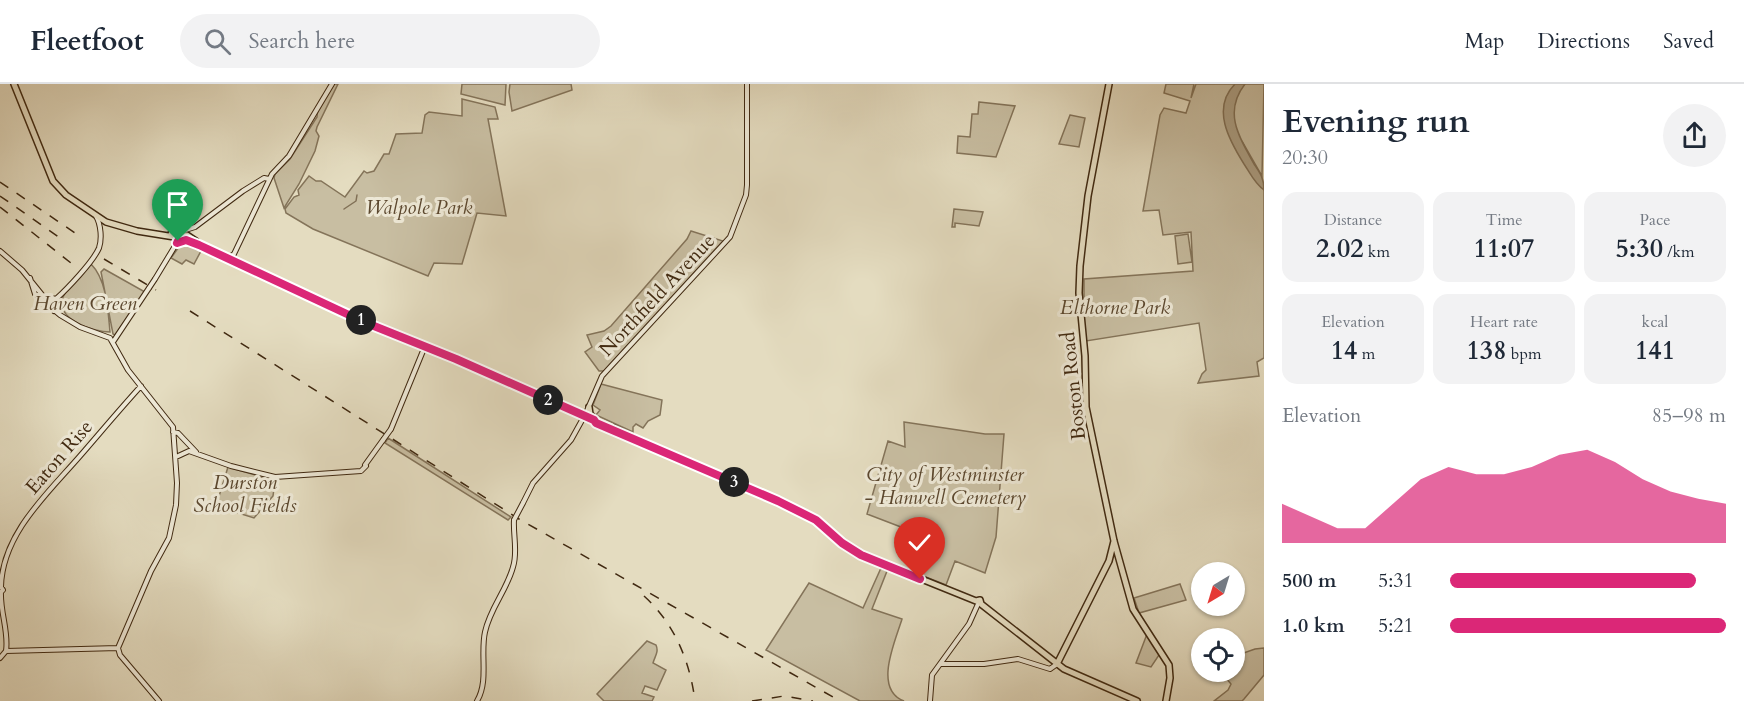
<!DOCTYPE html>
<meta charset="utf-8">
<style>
:root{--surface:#fff;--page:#f2f2f3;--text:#1f2937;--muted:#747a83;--line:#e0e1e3;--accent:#db2777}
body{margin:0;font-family:Cardo,serif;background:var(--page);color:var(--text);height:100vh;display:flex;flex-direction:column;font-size:22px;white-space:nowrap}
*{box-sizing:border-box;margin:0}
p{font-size:20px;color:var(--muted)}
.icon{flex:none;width:33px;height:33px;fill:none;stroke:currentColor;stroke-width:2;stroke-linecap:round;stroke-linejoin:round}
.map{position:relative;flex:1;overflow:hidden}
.side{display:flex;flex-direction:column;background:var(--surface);width:480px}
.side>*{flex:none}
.needle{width:39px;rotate:218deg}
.tools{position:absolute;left:1191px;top:478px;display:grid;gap:12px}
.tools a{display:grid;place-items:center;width:54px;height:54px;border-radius:50%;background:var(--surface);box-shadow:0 2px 4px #0004;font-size:30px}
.pin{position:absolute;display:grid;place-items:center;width:51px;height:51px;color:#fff;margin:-62px -26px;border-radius:50% 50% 50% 0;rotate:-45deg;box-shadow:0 0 6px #0007}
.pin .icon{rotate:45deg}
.km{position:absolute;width:30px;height:30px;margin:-15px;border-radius:50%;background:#222;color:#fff;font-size:16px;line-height:30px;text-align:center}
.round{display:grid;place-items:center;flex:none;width:63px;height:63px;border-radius:32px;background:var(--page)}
.headline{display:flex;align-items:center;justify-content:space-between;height:102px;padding:0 18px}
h1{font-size:33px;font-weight:800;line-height:45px}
.metrics{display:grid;grid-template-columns:repeat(3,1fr);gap:9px;height:102px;padding:6px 18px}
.metrics div{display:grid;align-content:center;border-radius:15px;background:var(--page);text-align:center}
.metrics b{font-size:26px;font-weight:800}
.metrics small{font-size:16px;font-weight:400}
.metrics p{font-size:16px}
.chart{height:168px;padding:12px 18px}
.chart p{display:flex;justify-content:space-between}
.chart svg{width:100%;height:108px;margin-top:6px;fill:var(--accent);opacity:.7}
ul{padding:0 18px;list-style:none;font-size:20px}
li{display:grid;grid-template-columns:96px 72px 1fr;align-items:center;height:45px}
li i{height:15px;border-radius:8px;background:var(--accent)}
header{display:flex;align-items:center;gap:36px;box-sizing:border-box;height:84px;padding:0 30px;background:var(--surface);border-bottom:2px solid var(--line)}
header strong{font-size:28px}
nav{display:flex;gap:33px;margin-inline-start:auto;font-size:21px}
.search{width:420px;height:54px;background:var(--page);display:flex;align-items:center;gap:15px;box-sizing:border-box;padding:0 21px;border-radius:33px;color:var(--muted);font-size:22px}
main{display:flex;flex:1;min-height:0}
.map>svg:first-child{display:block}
.green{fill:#c8bea2;stroke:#84745a;stroke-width:1.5}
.water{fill:#ac9f84;stroke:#817056;stroke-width:1.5}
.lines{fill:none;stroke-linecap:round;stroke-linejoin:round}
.stream{stroke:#817056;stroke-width:1.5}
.secondary-casing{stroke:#402911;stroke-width:6}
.primary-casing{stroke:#402911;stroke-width:8}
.secondary{stroke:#ede8d6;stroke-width:4}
.primary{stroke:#e4dcc0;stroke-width:5}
.rail{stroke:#402911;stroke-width:1.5;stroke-dasharray:10 10;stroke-linecap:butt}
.secondary-bridge-casing{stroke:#402911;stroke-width:6;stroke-linecap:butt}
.secondary-bridge{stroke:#ede8d6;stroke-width:4}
.route-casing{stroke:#fff;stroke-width:12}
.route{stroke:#db2777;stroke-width:8}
.labels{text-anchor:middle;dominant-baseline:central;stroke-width:6;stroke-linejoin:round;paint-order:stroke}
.park-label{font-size:20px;font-style:italic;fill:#5b472e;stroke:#ede8d6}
.street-label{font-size:20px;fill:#402911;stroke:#ede8d6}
</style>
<header>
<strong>Fleetfoot</strong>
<div class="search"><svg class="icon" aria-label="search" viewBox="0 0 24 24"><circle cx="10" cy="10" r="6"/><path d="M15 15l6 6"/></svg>Search here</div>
<nav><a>Map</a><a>Directions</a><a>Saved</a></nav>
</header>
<main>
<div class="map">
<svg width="1264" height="617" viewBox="0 0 1264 617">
<rect width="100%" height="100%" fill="#e4dcc0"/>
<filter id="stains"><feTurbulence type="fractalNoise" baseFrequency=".00333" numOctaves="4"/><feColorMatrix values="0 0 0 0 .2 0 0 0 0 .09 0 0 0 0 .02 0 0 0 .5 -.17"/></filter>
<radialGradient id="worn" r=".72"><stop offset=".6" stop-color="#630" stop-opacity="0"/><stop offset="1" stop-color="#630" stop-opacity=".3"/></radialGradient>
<!-- green -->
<path class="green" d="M334 0H338L317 43 316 47 319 52 315 67 299 100 284 124 274 94 275 90 290 75 317 33 318 24Z
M462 0H506L505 21 461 10Z
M510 0H571L572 6 512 27 509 8Z
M1166 0H1194L1191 14 1196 0H1264L1262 92 1242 57 1264 102V274L1257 278 1259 292 1198 299 1202 290 1206 286 1199 239 1086 257 1084 247V195L1193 187 1191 148 1163 151 1159 126 1143 127 1160 31 1164 24 1186 29 1190 17 1164 9Z
M462 15 495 23 498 35H488L506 132 477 129 462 180 434 179 428 192 313 145 286 129 285 125 294 113 299 111 298 106 309 92 316 97H321L345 113 364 87 367 89 374 87 384 70H389L396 50 422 49 425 31 429 28 462 32Z
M979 18 1015 22 996 73 957 69 958 52 970 53 972 30H978Z
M1070 31 1085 34 1079 63 1059 60Z
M954 125 983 128 979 142 955 139V143H952Z
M691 147 723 157 604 287H599L585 268 592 263 587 251 604 247 611 242 687 155Z
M1188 150 1192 178 1178 180 1175 152Z
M181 160 188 161 201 167 194 180 186 176 182 180 171 174Z
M91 180C107 196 108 227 110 248 94 248 55 236 63 213 68 201 83 191 91 180Z
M104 185 145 208 115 251 113 250 101 188Z
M601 300 662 316 660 331 648 337 643 344 636 340 633 343V348L596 331 600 326 593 321Z
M904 338 985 350H1004L996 453 985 489 955 477 946 501 913 488 927 453 867 430 888 357 905 363Z
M388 354 511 433 508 436 385 359Z
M228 383 275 397 273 412 254 434 216 422Z
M881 484 887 487 872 525 902 535C895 558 873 605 904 617H860L766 566 809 499 863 524Z
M1180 500 1186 516 1139 529 1134 514Z
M1147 550 1161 568 1151 583 1136 579Z
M647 557 656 561C659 568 655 572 653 579L666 586 657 606 645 602 642 609 654 613 652 617H604L597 610Z
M1264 564V591L1244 615 1242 617H1214L1228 606 1231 600 1226 594 1227 588H1234L1235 572 1255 565Z"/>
<!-- water -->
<path class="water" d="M1235 0H1245C1223 28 1239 53 1254 80 1260 89 1264 94 1264 106 1255 100 1250 89 1244 80 1229 56 1211 24 1235 0Z"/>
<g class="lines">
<!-- stream -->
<path class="stream" d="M344 125 356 117 357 111"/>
<!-- secondary casing -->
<g class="secondary-casing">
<path id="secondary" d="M176 149 195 143 243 107 264 94 269 95
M0 167 22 186 43 212 56 215C67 205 93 178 99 164 102 155 101 141 96 132
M228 174 234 170 272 90 289 72 332 0
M30 194 35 210 60 231 80 243 110 254 128 286 173 343 177 399 176 421 169 454 151 487 118 564
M155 195 178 157 176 152
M54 227 60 222 56 215
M113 258 149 204
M391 345 425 262
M173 348 178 349 196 368
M176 373 189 367 231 382 275 393 361 387 366 382
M365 381 383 356
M523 419 533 399 571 356 586 329 602 292 730 153 746 111 747 101V0
M118 564 120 571 159 617
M6 567C9 548 0 528 1 508L3 506 1 503C2 450 48 409 80 372 100 349 120 325 141 302
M6 567 118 564
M0 574 6 567
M941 580H984L1018 575 1050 585 1057 580
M477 617C489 597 480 570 485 548 490 524 507 506 513 483 518 468 513 452 514 436
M930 617 932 591 969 540 978 520"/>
</g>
<!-- primary casing -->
<g class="primary-casing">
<path id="primary" d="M14 0 53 97 66 111 106 138 137 147 187 155 364 238 446 271 615 346
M1109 0 1088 112 1080 182 1079 209 1085 272 1086 323 1114 457 1133 525 1169 581 1170 594 1166 617
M171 150 187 151 196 157
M589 323 590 330 595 335
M614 344 671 372 764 410 814 434 842 459 862 471 976 517 980 516 981 520 1064 585 1137 617
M1057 580 1109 477 1114 457"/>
</g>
<!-- secondary -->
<use href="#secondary" class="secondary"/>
<!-- primary -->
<use href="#primary" class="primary"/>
<!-- rail -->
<path class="rail" d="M0 98 81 153
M0 112 60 154
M0 123 71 179
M104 175 156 206
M190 227 519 435 840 617
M644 512C674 539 690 577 695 617
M752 617 784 612 813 617"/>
<!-- secondary-bridge casing -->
<g class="secondary-bridge-casing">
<path id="secondary-bridge" d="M149 204 155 195
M383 356 391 345
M514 436 523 419"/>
</g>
<!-- secondary-bridge -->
<use href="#secondary-bridge" class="secondary-bridge"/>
</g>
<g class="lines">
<!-- route casing -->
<g class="route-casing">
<path id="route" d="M178 157 177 159 186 156 199 161 364 238 456 275 594 336 596 339 778 417 816 436 842 459 861 471 920 495"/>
</g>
<!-- route -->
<use href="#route" class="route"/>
</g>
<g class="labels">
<!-- park labels -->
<g class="park-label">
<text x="419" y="123">Walpole Park</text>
<text x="85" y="219">Haven Green</text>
<text x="1115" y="223">Elthorne Park</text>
<text x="945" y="390">City of Westminster<tspan x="945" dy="23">- Hanwell Cemetery</tspan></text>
<text x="245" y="398">Durston<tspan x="245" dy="23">School Fields</tspan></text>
</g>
<!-- street labels -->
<g class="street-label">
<text transform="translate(657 211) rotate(-47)">Northfield Avenue</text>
<text transform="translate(1073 302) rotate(-96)">Boston Road</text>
<text transform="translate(59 373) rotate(-49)">Eaton Rise</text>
</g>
</g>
<rect width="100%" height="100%" filter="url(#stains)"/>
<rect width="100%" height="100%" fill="url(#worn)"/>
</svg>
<div class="tools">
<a><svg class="needle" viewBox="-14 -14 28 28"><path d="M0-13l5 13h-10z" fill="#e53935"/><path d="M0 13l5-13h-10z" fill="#747a83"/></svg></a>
<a><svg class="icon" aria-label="locate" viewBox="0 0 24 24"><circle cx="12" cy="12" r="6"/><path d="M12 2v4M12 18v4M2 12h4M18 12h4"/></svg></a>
</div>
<div class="pin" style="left:178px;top:157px;background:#1e9e55"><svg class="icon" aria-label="arrive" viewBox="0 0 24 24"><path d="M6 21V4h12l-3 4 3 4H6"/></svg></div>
<div class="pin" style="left:920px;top:495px;background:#d93025"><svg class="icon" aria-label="check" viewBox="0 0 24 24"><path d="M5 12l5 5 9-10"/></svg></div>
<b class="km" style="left:361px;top:236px">1</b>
<b class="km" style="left:548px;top:316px">2</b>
<b class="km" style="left:734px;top:398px">3</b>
</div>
<section class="side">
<div class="headline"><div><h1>Evening run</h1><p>20:30</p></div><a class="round"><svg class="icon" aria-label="share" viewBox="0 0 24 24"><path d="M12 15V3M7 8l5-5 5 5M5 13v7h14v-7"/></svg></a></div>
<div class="metrics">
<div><p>Distance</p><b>2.02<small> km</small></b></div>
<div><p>Time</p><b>11:07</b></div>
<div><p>Pace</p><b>5:30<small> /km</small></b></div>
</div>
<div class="metrics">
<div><p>Elevation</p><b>14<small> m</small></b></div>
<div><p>Heart rate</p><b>138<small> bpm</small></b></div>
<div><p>kcal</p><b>141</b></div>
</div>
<div class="chart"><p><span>Elevation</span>85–98 m</p>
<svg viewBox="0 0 160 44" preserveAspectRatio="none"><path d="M0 44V28L10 33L20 38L30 38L40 28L50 18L60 13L70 16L80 16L90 13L100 8L110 6L120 11L130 18L140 23L150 26L160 28V44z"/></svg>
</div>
<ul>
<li><b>500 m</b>5:31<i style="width:89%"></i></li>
<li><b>1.0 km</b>5:21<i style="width:100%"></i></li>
</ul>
</section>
</main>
